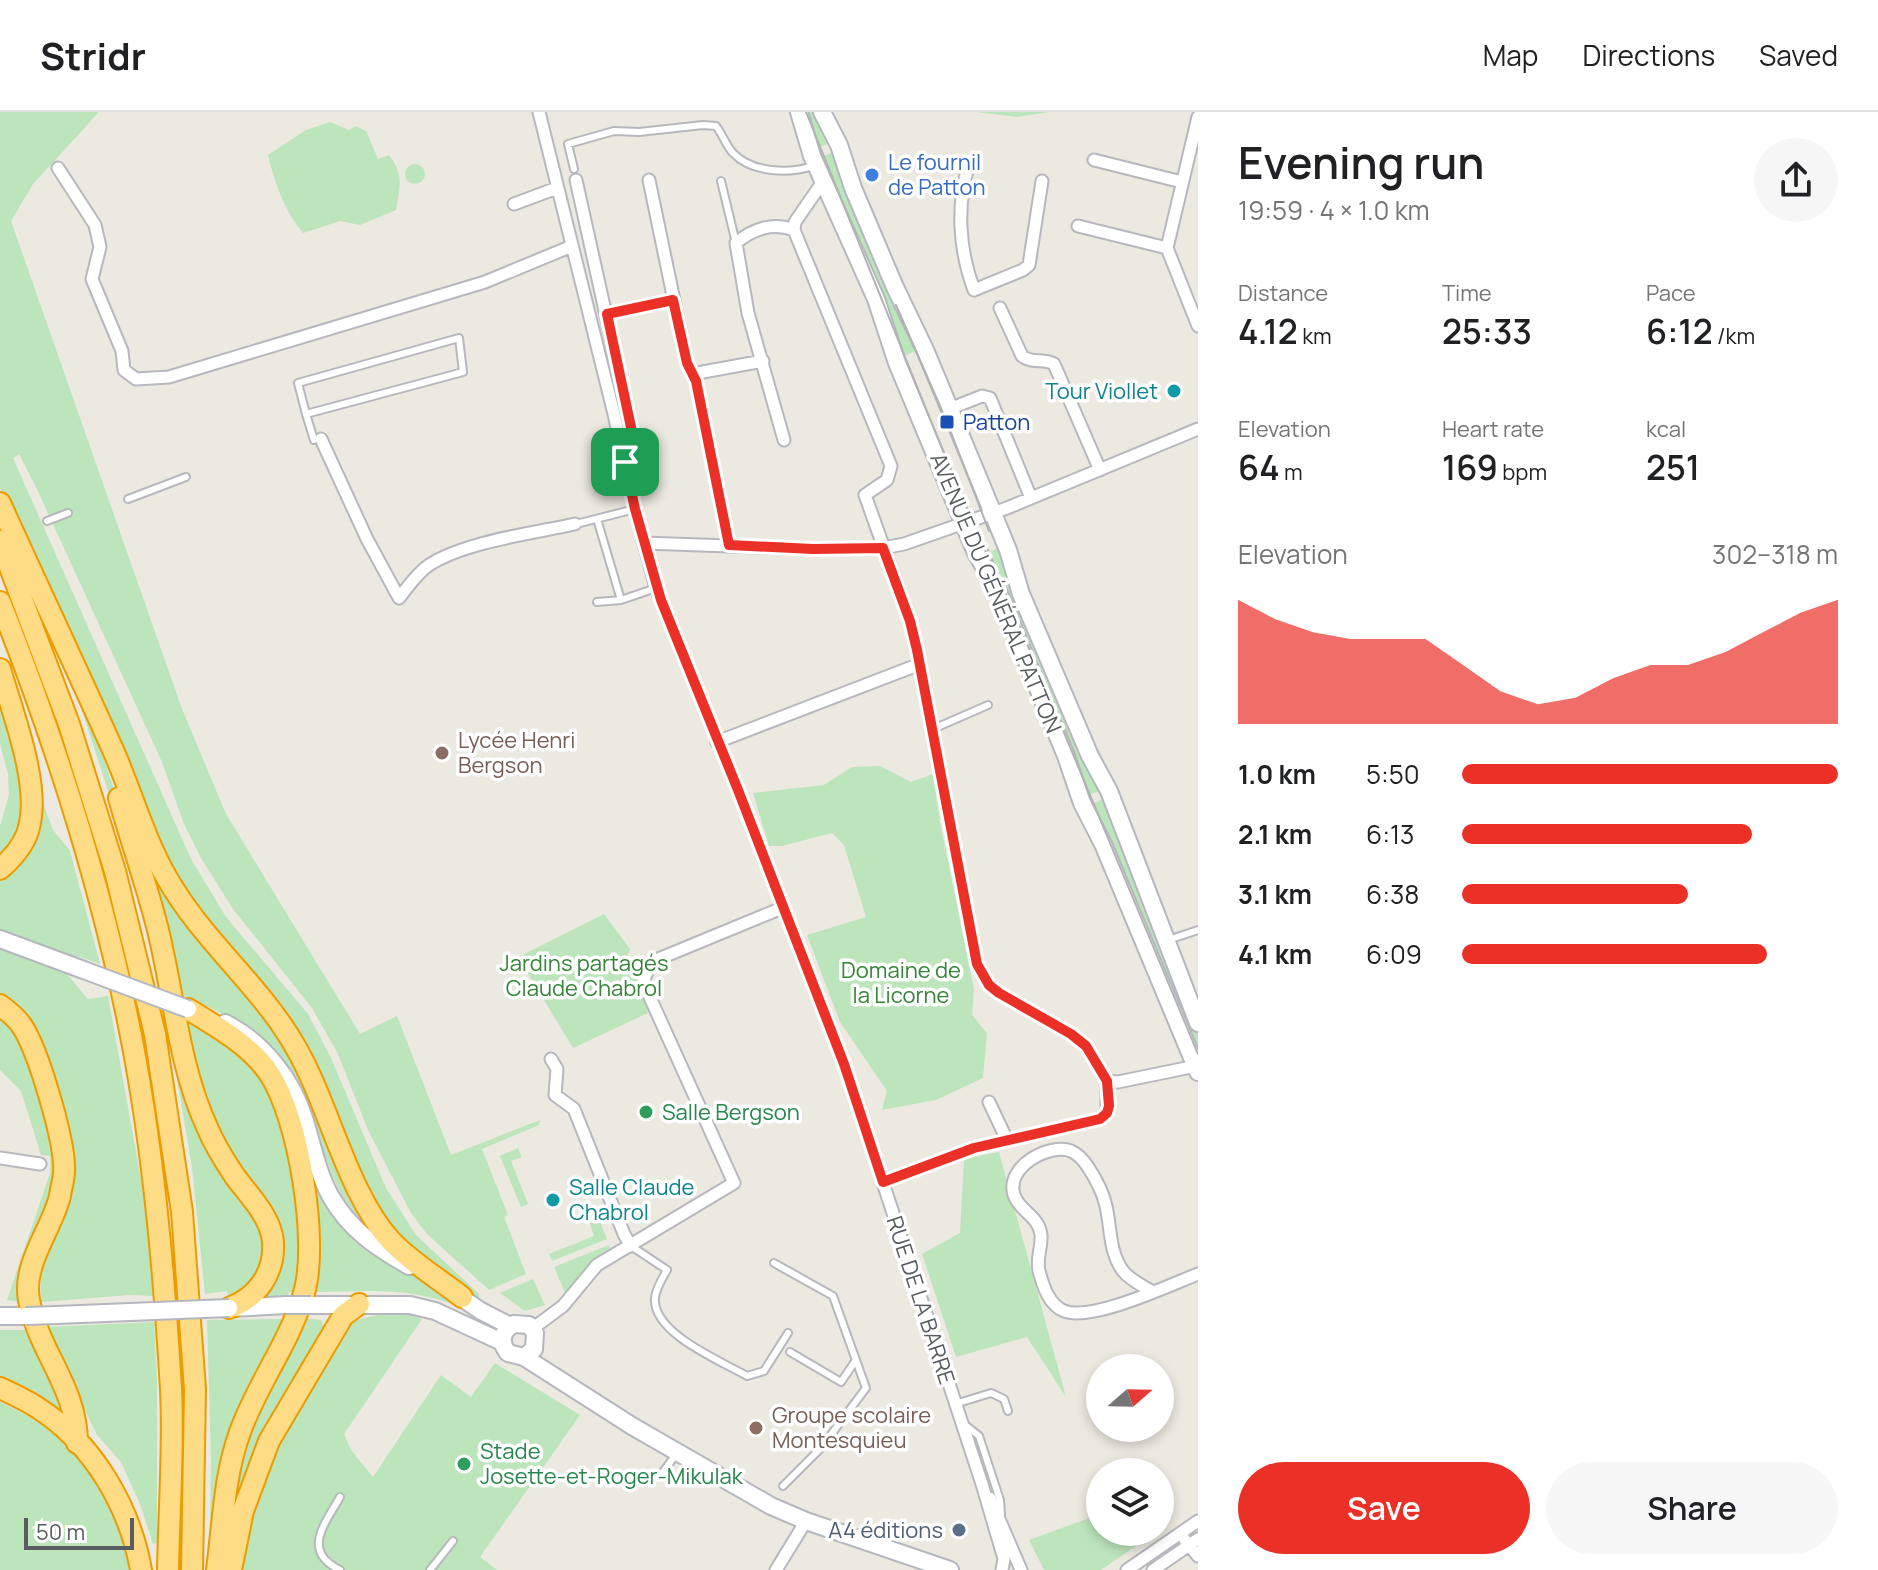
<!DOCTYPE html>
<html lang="en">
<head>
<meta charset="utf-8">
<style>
	:root { --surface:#fff; --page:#f6f6f6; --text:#202124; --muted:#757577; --line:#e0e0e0; --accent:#eb3127 }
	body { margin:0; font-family:Manrope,sans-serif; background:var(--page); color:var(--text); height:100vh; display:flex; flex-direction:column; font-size:30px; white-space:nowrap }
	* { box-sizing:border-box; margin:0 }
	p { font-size:26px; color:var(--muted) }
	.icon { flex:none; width:44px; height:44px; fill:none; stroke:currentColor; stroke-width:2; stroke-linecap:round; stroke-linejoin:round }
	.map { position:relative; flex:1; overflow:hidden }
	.side { display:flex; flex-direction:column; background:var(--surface); width:680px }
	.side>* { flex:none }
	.needle { width:52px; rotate:70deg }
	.fabs { position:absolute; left:1086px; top:1242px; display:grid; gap:16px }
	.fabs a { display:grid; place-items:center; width:88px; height:88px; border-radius:50%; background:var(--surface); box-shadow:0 4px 12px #0003; font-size:40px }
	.scale { position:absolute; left:24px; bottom:20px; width:110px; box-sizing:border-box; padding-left:8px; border:4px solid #595d61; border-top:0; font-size:22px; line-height:28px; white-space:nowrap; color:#595d61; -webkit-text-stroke:6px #fff; paint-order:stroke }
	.pin { position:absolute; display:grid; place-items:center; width:68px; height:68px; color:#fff; margin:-34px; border-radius:16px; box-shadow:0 4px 12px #0006 }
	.round { display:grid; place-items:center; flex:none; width:84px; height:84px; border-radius:42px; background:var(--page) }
	.head { display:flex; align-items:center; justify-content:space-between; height:136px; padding:0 40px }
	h1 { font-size:44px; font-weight:600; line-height:60px }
	.figures { display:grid; grid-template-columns:repeat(3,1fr); gap:12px; height:136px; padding:8px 40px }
	.figures div { display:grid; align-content:center }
	.figures b { font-size:34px; font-weight:600 }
	.figures small { font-size:22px; font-weight:400 }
	.figures p { font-size:22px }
	.chart { height:224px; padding:16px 40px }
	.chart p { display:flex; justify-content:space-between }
	.chart svg { width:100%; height:144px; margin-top:8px; fill:var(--accent); opacity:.7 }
	.cta { display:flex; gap:16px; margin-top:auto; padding:16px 40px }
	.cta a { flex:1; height:92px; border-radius:48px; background:var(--accent); color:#fff; font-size:32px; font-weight:600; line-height:92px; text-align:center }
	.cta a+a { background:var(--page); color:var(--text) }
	ul { padding:0 40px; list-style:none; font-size:26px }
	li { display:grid; grid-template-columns:128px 96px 1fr; align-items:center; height:60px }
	li i { height:20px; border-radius:10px; background:var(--accent) }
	header { display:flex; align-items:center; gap:48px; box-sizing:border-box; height:112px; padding:0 40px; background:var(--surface); border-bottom:2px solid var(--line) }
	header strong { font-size:38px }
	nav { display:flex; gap:44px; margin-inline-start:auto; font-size:28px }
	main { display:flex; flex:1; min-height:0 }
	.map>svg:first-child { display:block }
</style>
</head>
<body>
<header>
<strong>Stridr</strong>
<nav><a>Map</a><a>Directions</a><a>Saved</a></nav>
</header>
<main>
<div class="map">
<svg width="1198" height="1458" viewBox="0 0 1198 1458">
	<rect width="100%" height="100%" fill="#ece9e0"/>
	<path fill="#bce5bb" d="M0,0H99L33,72L11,109L182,597L226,702L360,922L397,904L451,1043L540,1008L539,1013L482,1037L508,1103L504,1105L526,1162L489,1178L427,1122L411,1101L368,1018L338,942L312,896L233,797L201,746L184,712L162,650L36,375L19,342L13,346L191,747L226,805L308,902L331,946L386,1076L416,1123L479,1182L478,1190C452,1169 425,1149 401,1126C374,1099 358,1059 344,1024L162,742L84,552L0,376Z
		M803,0H817L830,31L817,36Z
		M977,0H1050L1017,5Z
		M330,10L349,18L356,14L366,19L378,47L389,43C404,62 400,75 396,98L360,113L340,109L303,121C284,98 275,72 268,43L306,18Z
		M834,40L920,237L900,246L821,45Z
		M405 62a10 10 0 1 1 20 0a10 10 0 1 1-20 0Z
		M998,436L1099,679L1087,684L986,441Z
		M0,585C10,621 33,678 19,715C15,726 6,738 0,748V714L9,683L8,662L0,632Z
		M82,591L104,647L126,714L155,847L131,751L82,598Z
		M880,654L911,670L933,662L940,710L974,877L972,903L987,921L983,966L936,988L882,998L887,979L840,910L807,823L866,805L844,733L832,721L782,734H769L753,681L824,673L852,655Z
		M38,679L53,718L70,739L100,852L78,844V848L0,818V765Z
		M1103,687L1198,916V951L1090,693Z
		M144,734L283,921L378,1118L372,1123C332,1086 325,1036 305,987C283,932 231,902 178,882Z
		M604,802L630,837L627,845L648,901L573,936L518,845Z
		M0,837L66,861L88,887L108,884L144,1084L153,1184L129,1183L41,1190C37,1140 56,1133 69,1091C90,1025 38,947 10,889L0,882Z
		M0,902L11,912L30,946L59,1056L22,1190L7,1188L50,1061V1044L41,1043L21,979L0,958Z
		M166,902L192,985L267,1123L258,1167L229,1188L227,1179L205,1182L192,1055Z
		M182,907L192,910C211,922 238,934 253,951C302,1008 298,1109 296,1180H289L288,1185L265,1186L270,1177L280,1134L213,1015Z
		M518,1036L522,1045L511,1049L528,1092L521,1095L500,1044Z
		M999,1040L1066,1285L1027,1225L956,1245L922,1142L960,1121L964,1047Z
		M311,1051L342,1112L370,1140L396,1155L416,1162L469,1198C411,1174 374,1179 313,1180Z
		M598,1105L607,1127L552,1149L549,1142L594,1124L589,1109Z
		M609,1133L611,1138L585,1157L566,1183L554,1155Z
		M533,1167L545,1193L525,1199L500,1181Z
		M403,1200L422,1207L344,1322L351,1338L373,1365L441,1263L471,1285L495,1251L580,1303L480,1445L497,1458H238L254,1392L267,1352L294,1295L328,1252L353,1209L385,1201Z
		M300,1206L321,1208L324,1215L323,1223L228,1446L233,1379L247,1322Z
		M282,1207L264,1250L212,1436L210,1415L211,1348L207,1208Z
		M154,1210L157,1268V1431L153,1432L140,1392L121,1350L97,1323L55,1238L47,1215Z
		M0,1218H35L66,1300L0,1268Z
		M0,1290C69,1320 122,1382 129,1458H0Z
		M1100,1402V1420H1156L1101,1458H1044L1029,1428Z"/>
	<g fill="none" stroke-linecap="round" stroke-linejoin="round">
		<defs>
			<path id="lane" d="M574,57L568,32L614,19L639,20L703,13L716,14C723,23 726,34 733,41C752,61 789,62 813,54
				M721,69L736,131
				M459,226L463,260L306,302L298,271Z
				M306,302L314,328
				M128,387L186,365
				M597,407L621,488
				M47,409L68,401
				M576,412L635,397
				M597,490L621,488L656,476
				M933,617L988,593
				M1168,828L1198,818
				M631,1134L667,1158C662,1167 656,1176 655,1186C652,1221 721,1249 747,1264L764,1259L788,1221
				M774,1151L833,1184L866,1276L821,1336L783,1374
				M790,1240L841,1270L856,1248
				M955,1292L991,1281L1004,1287L1008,1299
				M964,1312L979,1324L1000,1388L1001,1403
				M660,1364L677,1341
				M340,1385C325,1412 301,1439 340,1458
				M430,1458L453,1429"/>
			<path id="street" d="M539,0L614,302L635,397L656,476L738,678L844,952L982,1372L1004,1447L1002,1458
				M1198,5L1167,136L1198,214
				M1094,48L1182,70
				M969,52C956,93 959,138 974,178L1023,158L1029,153L1042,69
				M58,56L95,113L100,135L92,167L122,239L124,258L136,267L169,265L485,170L572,134
				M576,68L635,334L634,344L625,350
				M649,68L687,251L696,269L729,433
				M824,68L795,110L794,118L891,354L887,368L865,383L910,509L917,538L977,852L989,873L999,881L1071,922L1086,934L1107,969L1118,970L1196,954
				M514,92L557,76
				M1078,114L1167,136
				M1000,196L1022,244C1032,252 1044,246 1054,252L1100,358
				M607,202L673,188
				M692,262L763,249
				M949,297L982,284L990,286L1031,386
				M321,327L367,427L399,486C408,475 417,461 429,453C464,430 534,421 575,412
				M784,328L748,201L736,131C752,117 773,110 794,118
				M644,431L813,437L883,436L904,432L1007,396L1198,317
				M717,630L920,552
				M551,947L557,957L555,983L574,997L624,1122L631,1134
				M989,990L1007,1028
				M0,1046L40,1052
				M883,1070L974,1036L1100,1007L1107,1001V969
				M1153,1180C1143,1174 1130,1168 1123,1159C1109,1140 1111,1116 1106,1094C1103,1081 1096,1067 1088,1055C1084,1049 1078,1042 1071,1039C1050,1031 1005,1054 1014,1083C1020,1100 1039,1104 1041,1123C1042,1136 1036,1146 1039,1159C1043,1174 1049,1193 1064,1199C1091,1210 1170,1173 1198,1162
				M532,1217L563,1194L597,1153L734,1071L643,870L651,850L782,796
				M990,1386L1021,1458
				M1185,1428L1198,1444
				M776,1458L806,1409
				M1127,1458L1198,1409
				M1153,1458L1198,1427"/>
			<path id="secondary" d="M799,0L812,44L876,187L897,251L976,441L997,477L1066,644L1082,691L1103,732L1198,960
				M822,0L839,33L853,76L894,173L926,240L983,377L1008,438L1021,482L1090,644L1109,679L1198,911
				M0,827L81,857
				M225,911C263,930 293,968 305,1009C313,1035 318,1062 331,1085C350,1118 377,1136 409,1154
				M453,1180L481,1199L510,1214
				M311,1193H410L435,1199L502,1230
				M231,1196L286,1193
				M56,1203L130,1200
				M0,1204H26
				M524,1245L534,1237L535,1221L529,1213L514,1212C502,1218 499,1230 508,1241L524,1245L632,1314L771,1394L806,1409L950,1458"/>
			<path id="highway" d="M0,391C37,473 76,555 113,638C132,681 144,726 167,766C202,828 260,873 295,934C329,992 347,1081 391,1129C411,1150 439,1167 462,1185
				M0,429L69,612L115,759L155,922L182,1100L195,1277L192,1458
				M0,490C56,631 103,779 132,929C154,1043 164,1161 171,1277C174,1337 169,1398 168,1458
				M0,557C12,599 39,668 30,711C27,730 14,745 0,757
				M119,686C131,729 146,771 157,814C174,881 178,952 207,1015C214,1032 224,1048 234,1063C248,1083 271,1104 273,1130C275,1161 257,1186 229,1196
				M0,893C8,899 17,906 22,914C38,938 66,1031 64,1060C64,1067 61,1076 60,1084C52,1117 22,1152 29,1188C39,1241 77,1275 77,1331
				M188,897C217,915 250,933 269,961C299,1005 319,1131 304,1181C290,1230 257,1272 240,1320C224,1364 223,1412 217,1458
				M0,1276C13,1282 26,1288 38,1296C93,1331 130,1395 141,1458
				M231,1458L243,1399L269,1329L343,1204L359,1192"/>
		</defs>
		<use href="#lane" stroke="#b6b8bd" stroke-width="10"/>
		<use href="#street" stroke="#b6b8bd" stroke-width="15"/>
		<use href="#secondary" stroke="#b4b7bd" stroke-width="20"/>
		<use href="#highway" stroke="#ec9c00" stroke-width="24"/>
		<use href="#lane" stroke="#fff" stroke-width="6"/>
		<use href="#street" stroke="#fff" stroke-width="11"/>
		<use href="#secondary" stroke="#fff" stroke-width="16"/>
		<use href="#highway" stroke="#fedc85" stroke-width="20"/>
		<path stroke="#b1b2b2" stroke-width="2" d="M806,0L962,386L987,436L1198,942
			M896,193L947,310L989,419"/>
		<defs>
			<path id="secondary-bridge" d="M81,857L188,897
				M286,1193H311
				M130,1200L229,1196
				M26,1204L56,1203"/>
		</defs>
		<use href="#secondary-bridge" stroke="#b4b7bd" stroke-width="20" stroke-linecap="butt"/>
		<use href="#secondary-bridge" stroke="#fff" stroke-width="16"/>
	</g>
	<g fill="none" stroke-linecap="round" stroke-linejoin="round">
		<defs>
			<path id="route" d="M673,188L687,251L696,269L729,433L813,437L883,436L910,509L917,538L977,852L989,873L999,881L1071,922L1086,934L1107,969L1109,994L1107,1001L1100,1007L974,1036L883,1070L844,952L738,678L661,488L635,397L625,350L634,344L635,334L607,202Z"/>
		</defs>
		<use href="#route" stroke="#fff" stroke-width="16"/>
		<use href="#route" stroke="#eb3127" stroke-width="10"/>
	</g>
	<circle fill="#3f7fe0" stroke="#fff" stroke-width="3" cx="872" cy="63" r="8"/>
	<g fill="#0f9aa8" stroke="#fff" stroke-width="3">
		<circle cx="1174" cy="279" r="8"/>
		<circle cx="553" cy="1088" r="8"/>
	</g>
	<rect fill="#1a4fb4" stroke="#fff" stroke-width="3" x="939" y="302" width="16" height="16" rx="4"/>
	<g fill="#8d6e63" stroke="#fff" stroke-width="3">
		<circle cx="442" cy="641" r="8"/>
		<circle cx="756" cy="1316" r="8"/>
	</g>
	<g fill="#2e9e5b" stroke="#fff" stroke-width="3">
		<circle cx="646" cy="1000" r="8"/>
		<circle cx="464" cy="1352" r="8"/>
	</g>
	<circle fill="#5c6f8a" stroke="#fff" stroke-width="3" cx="959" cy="1418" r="8"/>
	<g text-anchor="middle" stroke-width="7" stroke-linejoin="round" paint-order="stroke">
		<g font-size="22" fill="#366cbe" stroke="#fff" text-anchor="start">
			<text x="888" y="58">Le fournil<tspan x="888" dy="25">de Patton</tspan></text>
		</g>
		<g font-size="22" fill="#0d838f" stroke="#fff" text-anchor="end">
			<text x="1158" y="287">Tour Viollet</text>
			<text x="569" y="1083" text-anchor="start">Salle Claude<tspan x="569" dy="25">Chabrol</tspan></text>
		</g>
		<g font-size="22" fill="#164399" stroke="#fff" text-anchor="start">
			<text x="963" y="318">Patton</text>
		</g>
		<g font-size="22" fill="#595d61" stroke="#fff">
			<text transform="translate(996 481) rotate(67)" y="8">AVENUE DU GÉNÉRAL PATTON</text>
			<text transform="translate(921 1188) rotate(72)" y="8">RUE DE LA BARRE</text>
		</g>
		<g font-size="22" fill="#785e54" stroke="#fff" text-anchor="start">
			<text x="458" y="636">Lycée Henri<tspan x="458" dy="25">Bergson</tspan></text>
			<text x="772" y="1311">Groupe scolaire<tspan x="772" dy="25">Montesquieu</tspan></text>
		</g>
		<g font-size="22" fill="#338535" stroke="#fff">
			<text x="584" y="859">Jardins partagés<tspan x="584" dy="25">Claude Chabrol</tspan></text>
			<text x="901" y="866">Domaine de<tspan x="901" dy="25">la Licorne</tspan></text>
		</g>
		<g font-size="22" fill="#27864d" stroke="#fff" text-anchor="start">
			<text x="662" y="1008">Salle Bergson</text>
			<text x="480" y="1347">Stade<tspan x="480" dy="25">Josette-et-Roger-Mikulak</tspan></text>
		</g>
		<g font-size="22" fill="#4e5e75" stroke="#fff" text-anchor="end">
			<text x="943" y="1426">A4 éditions</text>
		</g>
	</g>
</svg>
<div class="fabs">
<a><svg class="needle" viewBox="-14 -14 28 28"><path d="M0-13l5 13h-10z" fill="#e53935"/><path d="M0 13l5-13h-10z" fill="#757577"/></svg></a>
<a><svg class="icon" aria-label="layers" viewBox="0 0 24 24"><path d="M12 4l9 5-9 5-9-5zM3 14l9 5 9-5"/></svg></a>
</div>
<div class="scale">50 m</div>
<div class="pin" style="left:625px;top:350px;background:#1e9e55"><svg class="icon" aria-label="arrive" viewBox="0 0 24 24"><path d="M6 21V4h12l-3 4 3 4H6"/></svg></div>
</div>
<section class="side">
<div class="head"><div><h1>Evening run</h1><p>19:59 · 4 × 1.0 km</p></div><a class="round"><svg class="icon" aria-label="share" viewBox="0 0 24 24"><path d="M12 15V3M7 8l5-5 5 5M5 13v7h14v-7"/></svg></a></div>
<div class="figures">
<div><p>Distance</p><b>4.12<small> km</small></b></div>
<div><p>Time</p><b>25:33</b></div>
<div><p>Pace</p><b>6:12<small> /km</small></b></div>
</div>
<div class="figures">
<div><p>Elevation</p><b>64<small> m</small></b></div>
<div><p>Heart rate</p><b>169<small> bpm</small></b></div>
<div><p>kcal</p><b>251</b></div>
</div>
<div class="chart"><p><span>Elevation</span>302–318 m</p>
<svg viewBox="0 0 160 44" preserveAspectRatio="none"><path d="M0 44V6L10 12L20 16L30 18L40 18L50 18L60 26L70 34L80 38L90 36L100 30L110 26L120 26L130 22L140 16L150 10L160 6V44z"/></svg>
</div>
<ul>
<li><b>1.0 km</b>5:50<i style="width:100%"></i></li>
<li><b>2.1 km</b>6:13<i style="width:77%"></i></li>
<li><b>3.1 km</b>6:38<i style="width:60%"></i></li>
<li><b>4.1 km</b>6:09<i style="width:81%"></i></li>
</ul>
<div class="cta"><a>Save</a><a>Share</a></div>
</section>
</main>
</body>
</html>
